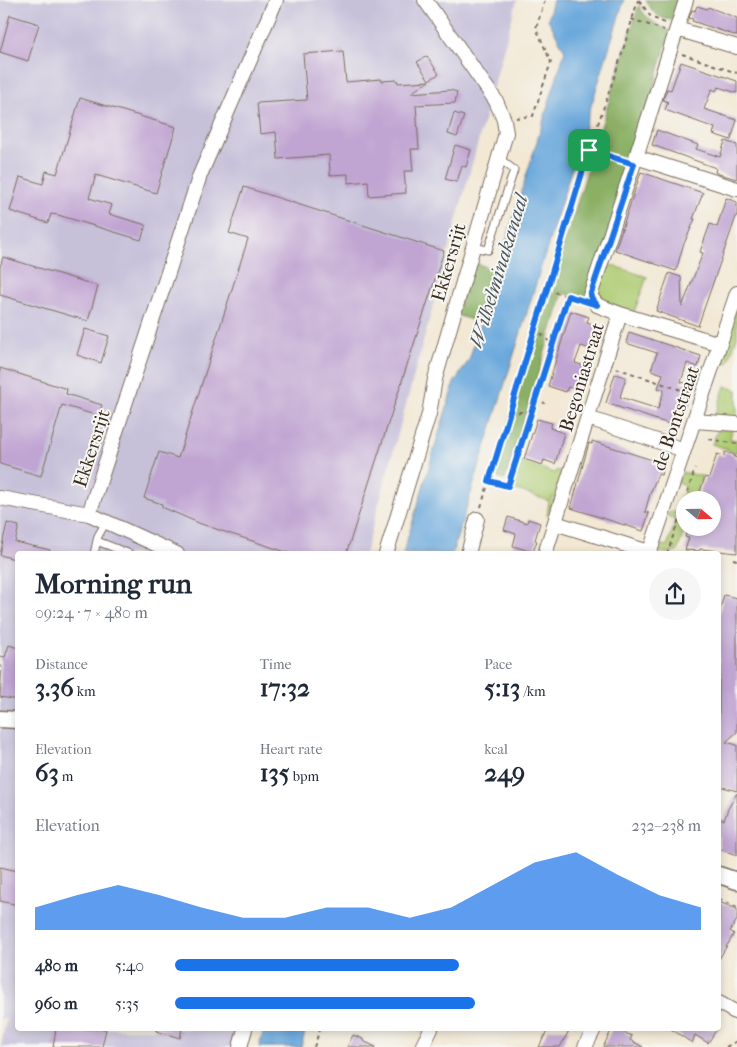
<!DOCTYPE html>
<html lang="en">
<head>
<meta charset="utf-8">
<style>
	:root { --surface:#fff; --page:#f6f6f7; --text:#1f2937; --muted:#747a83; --accent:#1a73e8 }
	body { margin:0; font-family:"IM FELL French Canon",serif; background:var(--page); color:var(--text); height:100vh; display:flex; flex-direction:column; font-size:19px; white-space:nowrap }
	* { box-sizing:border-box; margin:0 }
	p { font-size:16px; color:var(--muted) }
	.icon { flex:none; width:28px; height:28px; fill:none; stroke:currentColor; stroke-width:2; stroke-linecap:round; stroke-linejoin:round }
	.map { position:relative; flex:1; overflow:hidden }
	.drawer { position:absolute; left:15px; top:551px; width:706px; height:480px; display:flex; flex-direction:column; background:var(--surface); border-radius:5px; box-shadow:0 2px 8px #0003 }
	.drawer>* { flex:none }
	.needle { width:32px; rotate:110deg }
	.controls { position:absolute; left:676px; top:491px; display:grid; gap:10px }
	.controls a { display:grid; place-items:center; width:45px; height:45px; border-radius:50%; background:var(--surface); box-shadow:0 2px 8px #0003; font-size:25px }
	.pin { position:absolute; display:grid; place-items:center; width:42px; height:42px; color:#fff; margin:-21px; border-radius:10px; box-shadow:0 2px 8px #0006 }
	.round { display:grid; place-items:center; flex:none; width:52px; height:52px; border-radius:26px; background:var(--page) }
	.headline { display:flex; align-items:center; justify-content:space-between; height:85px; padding:0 20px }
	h1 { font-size:28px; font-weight:800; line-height:38px }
	.metrics { display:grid; grid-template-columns:repeat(3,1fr); gap:8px; height:85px; padding:5px 20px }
	.metrics div { display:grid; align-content:center }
	.metrics b { font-size:25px; font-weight:800 }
	.metrics small { font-size:14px; font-weight:400 }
	.metrics p { font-size:14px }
	.chart { height:140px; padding:10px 20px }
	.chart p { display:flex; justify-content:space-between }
	.chart svg { width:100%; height:90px; margin-top:5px; fill:var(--accent); opacity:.7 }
	ul { padding:0 20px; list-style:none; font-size:16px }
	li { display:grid; grid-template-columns:80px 60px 1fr; align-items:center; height:38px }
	li i { height:12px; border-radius:6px; background:var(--accent) }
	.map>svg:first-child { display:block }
</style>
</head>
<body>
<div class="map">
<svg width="737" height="1047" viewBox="0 0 737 1047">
	<rect width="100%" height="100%" fill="#f6f6f2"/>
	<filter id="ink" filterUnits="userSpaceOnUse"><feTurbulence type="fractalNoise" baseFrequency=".02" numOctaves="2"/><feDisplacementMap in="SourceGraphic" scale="10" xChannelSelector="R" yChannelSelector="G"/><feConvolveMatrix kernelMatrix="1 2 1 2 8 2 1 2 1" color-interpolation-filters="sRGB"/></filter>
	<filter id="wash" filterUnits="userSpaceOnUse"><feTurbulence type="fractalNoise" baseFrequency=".0096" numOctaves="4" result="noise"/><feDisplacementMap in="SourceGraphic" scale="20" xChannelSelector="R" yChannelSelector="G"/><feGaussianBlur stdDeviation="1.12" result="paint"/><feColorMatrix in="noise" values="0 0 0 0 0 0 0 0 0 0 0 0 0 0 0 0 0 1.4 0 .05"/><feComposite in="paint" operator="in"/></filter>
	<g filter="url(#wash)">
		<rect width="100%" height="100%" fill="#f2e8d4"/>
		<path fill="#c6c0d9" d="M0,0H517L365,554H18V1029H240L235,1047H1L6,1019H0Z"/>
		<path fill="#afcc73" stroke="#757b48" d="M605,263L647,277L634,312L602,301L596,293Z
			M737,307V337L728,363L719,360Z
			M725,386L737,390V420L714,418Z
			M732,429L730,439L737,440V453L712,444L718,430Z
			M519,461L555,473L556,470L566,473L558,499L552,497L551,499L557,502L552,517L547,515L549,501L511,488Z
			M682,472L702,476L694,500H685V528L677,552L665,553L658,551L656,549L658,544L667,546L676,520L667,516L669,511L677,513L686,486L678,483Z"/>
		<path fill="#8bb065" stroke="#636d42" d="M646,0H680L674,20C661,20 651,13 646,0Z
			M639,5C645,19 657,25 670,31L592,301L563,293L505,480L492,476Z
			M472,262L496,270L481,323L456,315Z"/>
		<path fill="#6ba8dc" stroke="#53697d" d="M553,0H624L452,554H403L454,383L469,360L565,51L548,19Z
			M264,1029H306L301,1047H259Z"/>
		<g id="blocks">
			<path fill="#c0a4d2" d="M697,6L707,9L708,7L737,18V36L692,21L693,19L689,18L692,10L695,11Z
				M10,15L39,24L28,61L0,52Z
				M343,51L346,82L381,79L382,81L397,80L398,83L429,81L411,93L450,90L457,92L455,103L416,105L419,149H411L413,171H404L406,193L369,196L368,181L348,183V174L330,175L329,155L278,159L276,132L260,134L257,103L307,100L303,54Z
				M427,56L439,74L429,80L417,62Z
				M681,62L737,81V93L718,87L716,91L712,89L704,109L737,120L731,140L713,134L715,128L665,110L668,102L663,100L667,89L671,90Z
				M80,98L176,127L156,193L96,175L89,198L112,205L109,214L146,225L141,240L58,215L51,214L48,223L10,211L20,177L43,184L46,171L57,174Z
				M454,113L464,116L457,137L448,134Z
				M657,130L698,145L696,149L720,157L725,141L737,145V179L719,174L715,172L716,168L652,145Z
				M455,145L471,150L466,167L462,166L457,182L445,179Z
				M641,172L703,193L693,219H695L683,246L676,271L615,250Z
				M244,187L444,251L346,554H292L201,524L162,507V504L144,498L159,452L178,458L248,239L229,233Z
				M726,198L737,202V214L698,326L656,311L669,273L681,277L682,307L699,263L703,253L700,252L710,224L717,227Z
				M3,257L98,286L88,321L0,295V267Z
				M571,311L589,317L587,322L597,326L590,349L581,346L575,363L585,366L578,390L568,387L566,392L548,386Z
				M85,329L109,336L101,363L77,355Z
				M629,332L701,356L698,367L687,363L681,382L689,384L687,393H689L678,427L606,403L615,374L626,377L620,397L658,409L664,390L658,388L663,374L651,370L657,353L626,343Z
				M0,368L67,389L66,394L102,405L98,416L62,405L41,476L0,464Z
				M537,419L552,423L550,428L564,433L555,464L544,460L542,465L524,459Z
				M592,441L665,464L661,475L658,474L650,494L645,512L649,513L643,531L571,508L589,443L592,444Z
				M725,452L735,455L734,457L737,458V553L700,549L699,551L685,550L689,538L685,537L688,528H712V500H697L705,477L709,478L717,454L724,456Z
				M508,517L527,523L528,519L540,523L535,540L537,541L533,552L513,546L516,534L504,530Z
				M7,523L19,526L15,542L50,550V554H18V560L0,555Z
				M724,595L737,598V732L726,742L737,745V791L719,786V613Z
				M9,645L18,648V700L0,697L2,666L0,665V656L5,657Z
				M737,793V855L719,849V818L724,820L728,809Z
				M0,867L18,871V905L0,901Z
				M719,902L737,909V920L730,931L734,934L719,959Z
				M56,1029H106L102,1047H53Z
				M156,1029H182L180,1038L156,1031Z
				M548,1029H570L560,1047H539Z
				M612,1029H627L625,1033L632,1036L630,1040L643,1047H603Z
				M671,1029H717L708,1043L695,1035L692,1043Z
				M353,1035L363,1039V1041L376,1047H347Z"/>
		</g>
	</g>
	<g filter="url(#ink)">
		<use href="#blocks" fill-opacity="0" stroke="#7b6c5e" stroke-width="1"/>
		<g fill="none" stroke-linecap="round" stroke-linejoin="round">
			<defs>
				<path id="service" d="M472,247L488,250L514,170L499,158
					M97,541L130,554
					M94,554L98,536L106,522"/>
				<path id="minor" d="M686,0L636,157L590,296L597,305L620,314L720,344
					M677,29L737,47
					M636,157L737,189
					M588,418L684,450
					M694,421L737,424
					M0,498L89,514L177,554
					M89,514L200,175L276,0
					M555,523L649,552
					M386,554L429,414L435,379L506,133L504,120L496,101L425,0
					M468,554L477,519
					M545,554L620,314
					M649,554L737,293
					M719,1003L737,1013
					M240,1047L245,1029
					M422,1047L431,1029
					M585,1047L594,1029"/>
				<path id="tertiary" d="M0,719L18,720
					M719,875L737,881"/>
			</defs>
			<use href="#service" stroke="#7b6c5e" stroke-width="9"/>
			<use href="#minor" stroke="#7b6c5e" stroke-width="16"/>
			<use href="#tertiary" stroke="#7b6c5e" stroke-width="19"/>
			<path stroke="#7b6c5e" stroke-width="2" stroke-dasharray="4 4" stroke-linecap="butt" d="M639,0L651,17L667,24
				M631,19L664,30
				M682,54L737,73
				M516,118L533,116L551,62L536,28L545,0
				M589,150L622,160
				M547,290L578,299
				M535,328L553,345
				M616,368L690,393
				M535,401L545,403
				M510,414L532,410
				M709,439L737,444
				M489,481L508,486L568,296
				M685,500L695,469
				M481,507L589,150L620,60L638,0
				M667,554L685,501
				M733,559L737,560
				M719,899L737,907
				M314,1047L320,1029
				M726,1047L737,1041"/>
			<use href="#service" stroke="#fff" stroke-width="7"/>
			<use href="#minor" stroke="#fff" stroke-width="14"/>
			<use href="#tertiary" stroke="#fff" stroke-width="16"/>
		</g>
	</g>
	<g fill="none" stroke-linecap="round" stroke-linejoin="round" filter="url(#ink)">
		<defs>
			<path id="route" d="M589,150L634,164L590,296L597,305L568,296L508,486L489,481Z"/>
		</defs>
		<use href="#route" stroke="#fff" stroke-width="10"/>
		<use href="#route" stroke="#1a73e8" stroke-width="6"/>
	</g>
	<g text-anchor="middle" stroke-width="4" stroke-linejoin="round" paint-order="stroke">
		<g font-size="19" fill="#3b2a1e" stroke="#f6f6f2">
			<text transform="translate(448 262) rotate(-74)" y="7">Ekkersrijt</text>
			<text transform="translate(581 377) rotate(-73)" y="7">Begoniastraat</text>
			<text transform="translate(675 418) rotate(-71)" y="7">de Bontstraat</text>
			<text transform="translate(91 448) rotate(-72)" y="7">Ekkersrijt</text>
		</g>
		<g font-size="20" font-style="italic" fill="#4c5660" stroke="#f6f6f2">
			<text transform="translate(498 271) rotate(-73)" y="7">Wilhelminakanaal</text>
		</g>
	</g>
</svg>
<div class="controls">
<a><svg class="needle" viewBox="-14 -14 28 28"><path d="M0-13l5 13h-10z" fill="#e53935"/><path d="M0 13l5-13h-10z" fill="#747a83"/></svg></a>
</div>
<div class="pin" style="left:589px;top:150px;background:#1e9e55"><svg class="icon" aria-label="arrive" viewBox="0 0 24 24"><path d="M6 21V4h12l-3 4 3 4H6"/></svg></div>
<section class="drawer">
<div class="headline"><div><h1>Morning run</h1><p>09:24 · 7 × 480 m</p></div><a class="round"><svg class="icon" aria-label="share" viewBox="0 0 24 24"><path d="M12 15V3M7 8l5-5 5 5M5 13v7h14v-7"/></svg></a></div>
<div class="metrics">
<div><p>Distance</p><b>3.36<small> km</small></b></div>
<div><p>Time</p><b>17:32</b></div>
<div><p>Pace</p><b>5:13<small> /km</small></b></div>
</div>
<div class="metrics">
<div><p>Elevation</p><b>63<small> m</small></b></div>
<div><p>Heart rate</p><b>135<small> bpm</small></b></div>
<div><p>kcal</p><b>249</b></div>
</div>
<div class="chart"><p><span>Elevation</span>232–238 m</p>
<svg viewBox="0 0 160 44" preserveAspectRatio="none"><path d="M0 44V33L10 27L20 22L30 27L40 33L50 38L60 38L70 33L80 33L90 38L100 33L110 22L120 11L130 6L140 17L150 27L160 33V44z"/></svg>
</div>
<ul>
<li><b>480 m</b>5:40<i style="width:54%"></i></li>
<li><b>960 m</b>5:35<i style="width:57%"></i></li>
</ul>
</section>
</div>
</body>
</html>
